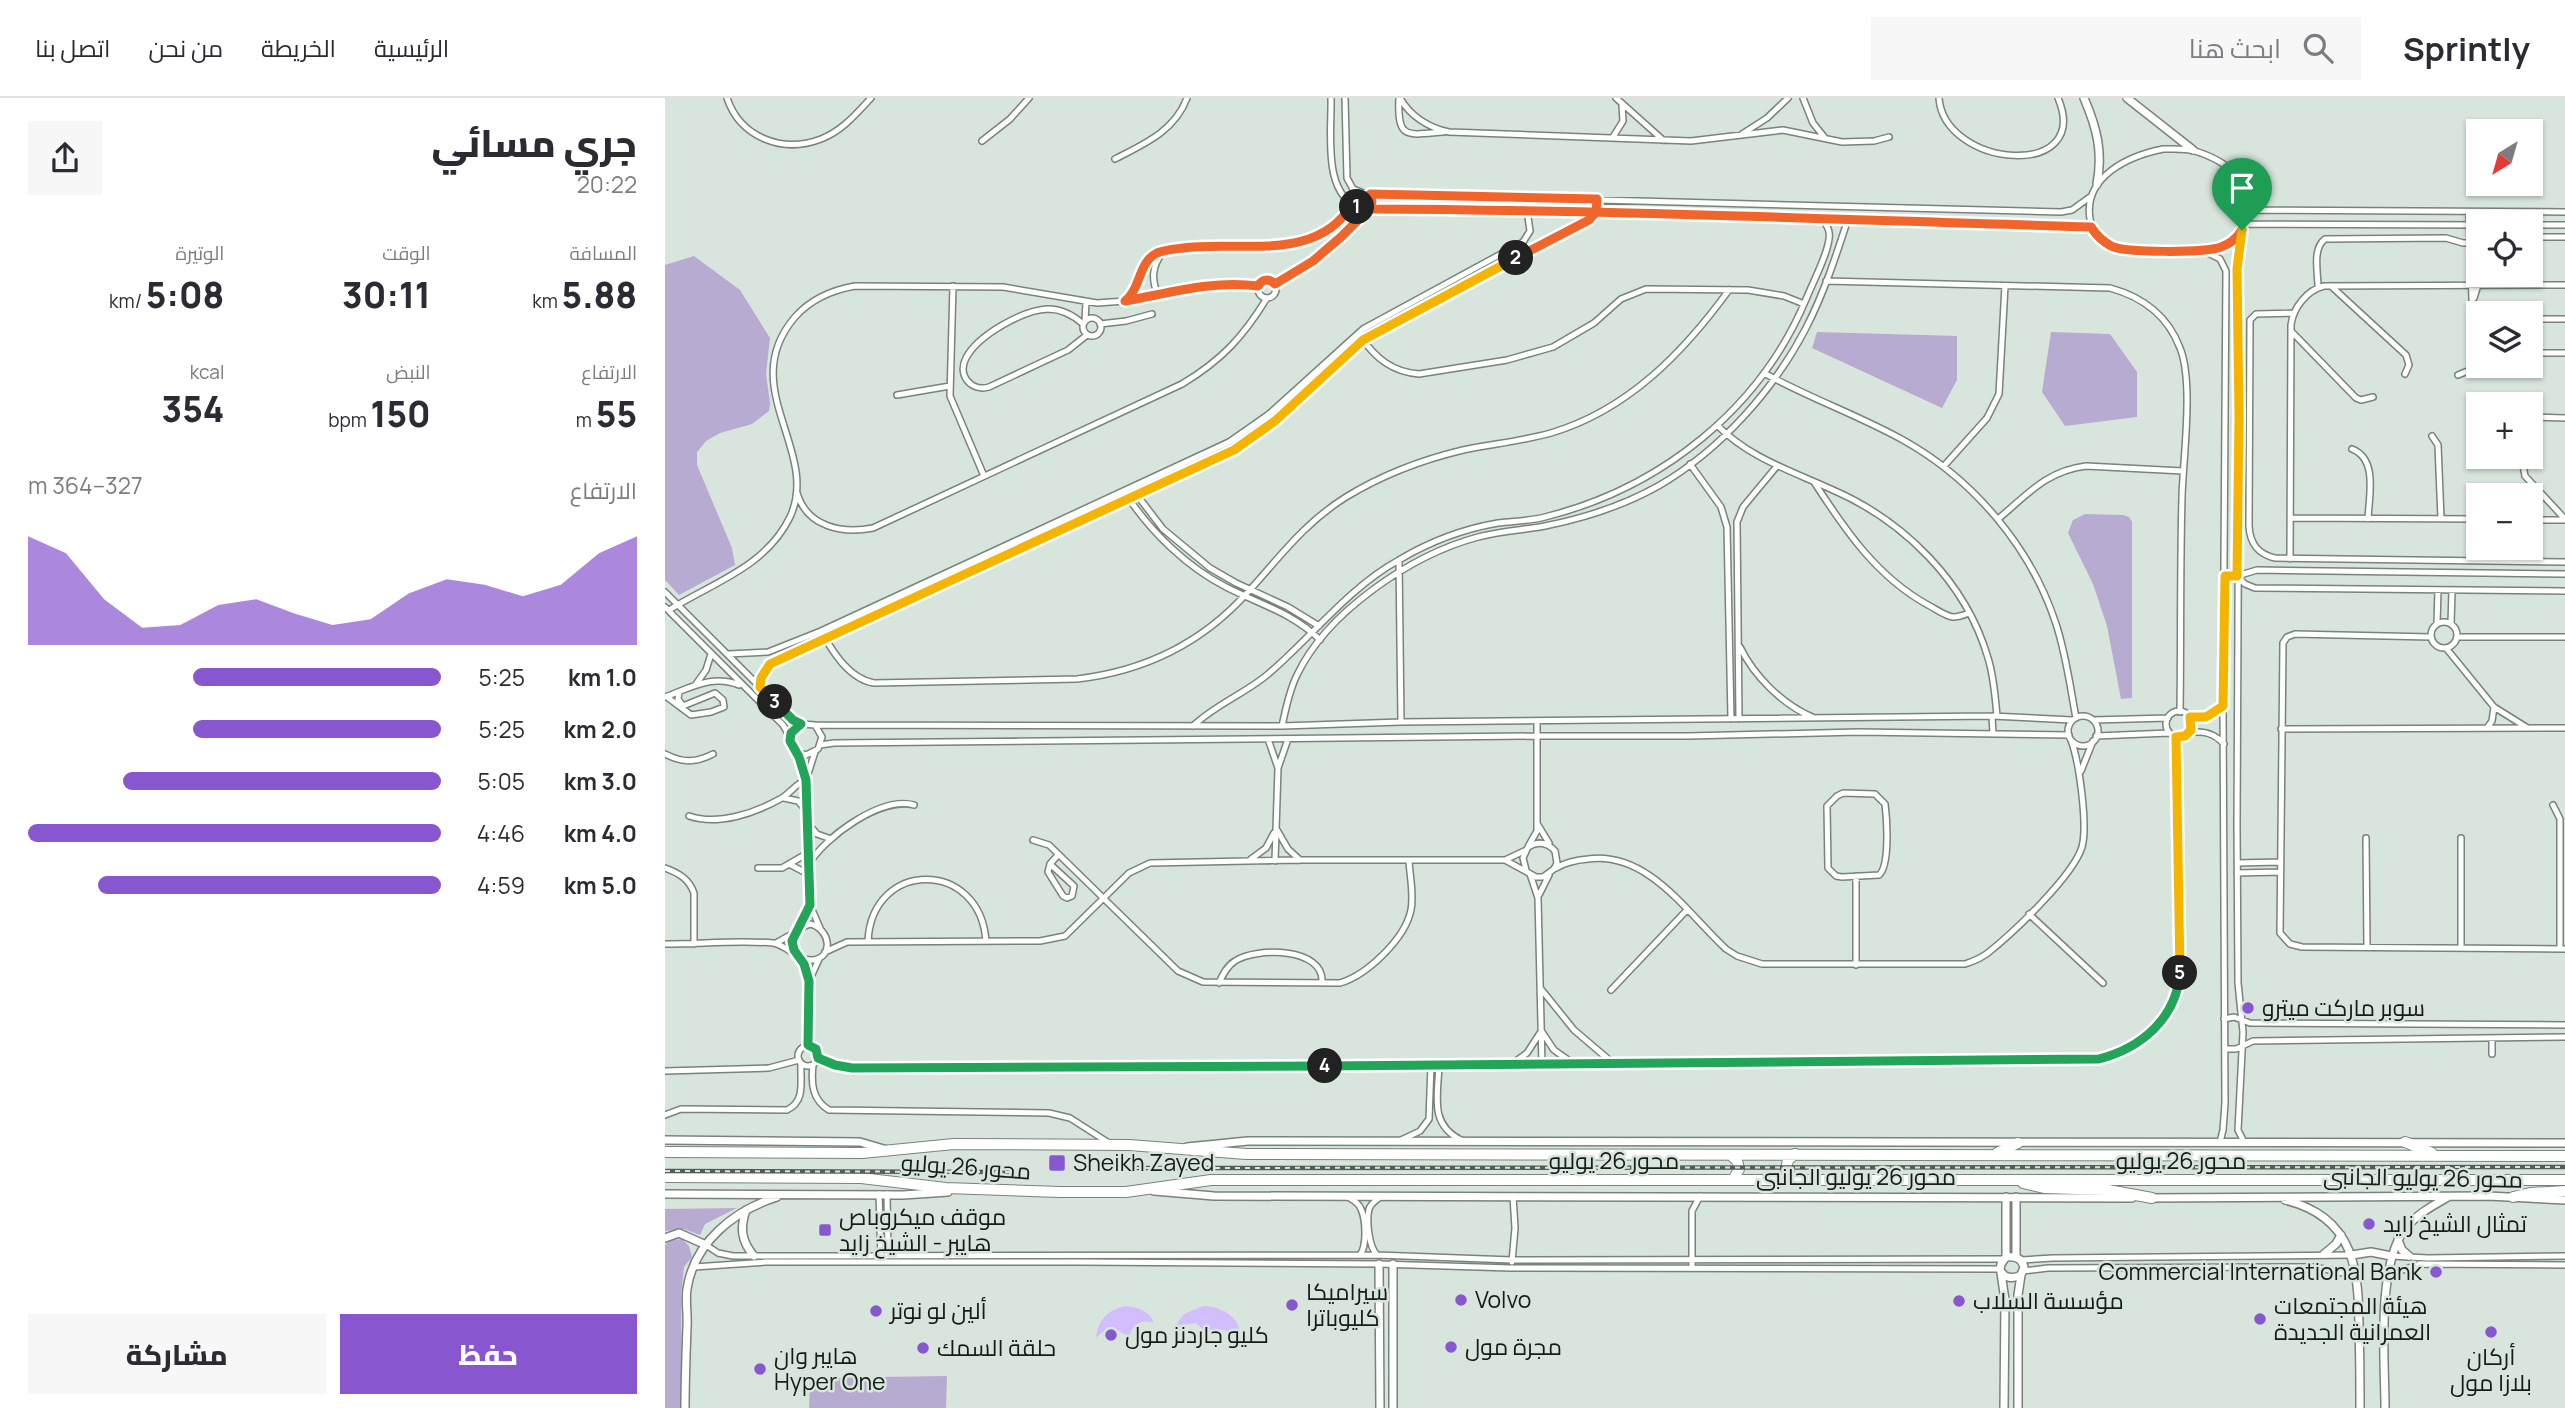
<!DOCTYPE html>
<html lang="ar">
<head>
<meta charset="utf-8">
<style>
	:root { --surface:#fff; --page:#f7f7f7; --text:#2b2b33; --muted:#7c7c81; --line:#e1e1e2; --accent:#8856cf }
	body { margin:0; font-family:Manrope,Cairo,sans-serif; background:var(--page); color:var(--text); direction:rtl; height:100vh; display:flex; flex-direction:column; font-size:26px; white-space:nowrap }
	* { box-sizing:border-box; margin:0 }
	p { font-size:23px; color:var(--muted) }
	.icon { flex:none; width:38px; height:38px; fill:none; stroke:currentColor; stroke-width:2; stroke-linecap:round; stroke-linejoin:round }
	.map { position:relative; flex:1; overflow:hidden; direction:ltr }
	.drawer { display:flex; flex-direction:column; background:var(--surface); width:665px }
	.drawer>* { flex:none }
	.needle { width:46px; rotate:217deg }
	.controls { position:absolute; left:1801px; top:21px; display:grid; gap:14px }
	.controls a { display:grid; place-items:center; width:77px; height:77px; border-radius:0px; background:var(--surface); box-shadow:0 2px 5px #0004; font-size:35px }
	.pin { position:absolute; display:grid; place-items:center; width:60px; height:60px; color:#fff; margin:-72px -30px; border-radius:50% 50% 50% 0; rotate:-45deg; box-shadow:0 0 7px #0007 }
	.pin .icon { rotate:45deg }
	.km { position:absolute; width:35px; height:35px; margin:-18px; border-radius:50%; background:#222; color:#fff; font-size:19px; line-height:35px; text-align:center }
	.round { display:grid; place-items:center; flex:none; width:74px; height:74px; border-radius:0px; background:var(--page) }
	.head { display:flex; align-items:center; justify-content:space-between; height:119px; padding:0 28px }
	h1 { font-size:38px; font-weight:800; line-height:52px }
	.metrics { display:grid; grid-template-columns:repeat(3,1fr); gap:10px; height:119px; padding:7px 28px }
	.metrics div { display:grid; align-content:center }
	.metrics b { font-size:35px; font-weight:800 }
	.metrics small { font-size:19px; font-weight:400 }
	.metrics p { font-size:19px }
	.chart { height:196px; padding:14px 28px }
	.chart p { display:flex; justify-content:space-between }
	.chart svg { width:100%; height:126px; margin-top:7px; fill:var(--accent); opacity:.7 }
	.action { display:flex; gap:14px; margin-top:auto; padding:14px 28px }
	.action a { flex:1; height:80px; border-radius:0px; background:var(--accent); color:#fff; font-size:28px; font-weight:800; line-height:80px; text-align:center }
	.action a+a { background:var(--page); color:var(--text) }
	ul { padding:0 28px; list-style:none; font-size:23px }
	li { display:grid; grid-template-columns:112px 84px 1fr; align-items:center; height:52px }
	li i { height:18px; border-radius:9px; background:var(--accent) }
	header { display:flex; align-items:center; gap:42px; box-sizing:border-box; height:98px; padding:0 35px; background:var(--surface); border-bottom:2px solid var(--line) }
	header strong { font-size:33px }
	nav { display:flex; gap:38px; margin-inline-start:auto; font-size:24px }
	.search { width:490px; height:63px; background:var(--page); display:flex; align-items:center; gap:18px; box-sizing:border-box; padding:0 24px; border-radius:0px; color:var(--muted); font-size:26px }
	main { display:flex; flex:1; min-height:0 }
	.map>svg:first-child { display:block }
</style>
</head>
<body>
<header>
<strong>Sprintly</strong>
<div class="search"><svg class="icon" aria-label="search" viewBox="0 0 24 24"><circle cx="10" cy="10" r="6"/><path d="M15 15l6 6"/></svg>ابحث هنا</div>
<nav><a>الرئيسية</a><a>الخريطة</a><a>من نحن</a><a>اتصل بنا</a></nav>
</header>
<main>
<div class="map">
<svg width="1900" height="1310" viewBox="0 0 1900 1310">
	<rect width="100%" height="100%" fill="#d8e5dc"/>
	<path fill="#b7abd1" d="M29,158L75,192L105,240L101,276L105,305L104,313L87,326L55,335L41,343L32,354V367L67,450L70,467L14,497L0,482V167Z
		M1152,234L1292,238V282L1277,310L1147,250Z
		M1386,234L1445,236L1472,274V319L1400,328L1377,294Z
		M1420,416L1458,417L1464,419L1467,424V600L1456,601L1442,528L1428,486L1403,435L1408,422Z
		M72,1110L40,1126L35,1137L19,1131L0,1133V1111Z
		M17,1141L24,1148L27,1159L19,1169L16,1197L17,1310H0V1147L6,1142Z
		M282,1278L281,1310H144L145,1280Z"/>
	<path fill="#d3befd" d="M461,1208C474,1210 484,1212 489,1225C475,1220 466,1227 464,1241C455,1230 441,1228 431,1240C433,1221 443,1212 461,1208Z
		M538,1208C558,1208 579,1221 575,1244C566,1232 555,1228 543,1236L531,1225L510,1228L519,1216Z"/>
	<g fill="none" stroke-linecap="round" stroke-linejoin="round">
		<defs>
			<path id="street" d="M62,0C75,39 117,56 156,41C177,33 191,16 206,0
				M666,0C667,35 656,99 698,111L862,112L1426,129
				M680,0L682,80L688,91L701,96L1396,114L1407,112L1425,99
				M734,0C732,42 742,37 778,34
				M735,0C745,18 764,30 784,34L1026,43L1118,32L1177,44L1209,43L1224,39
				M951,0L998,42
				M1138,0L1148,25L1160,40
				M1274,0C1279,70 1428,83 1393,0
				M1077,36L1102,20L1123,0
				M948,39L958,23L957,7
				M317,43L345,21L364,0
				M1498,51C1508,51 1520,50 1530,53C1562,63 1597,88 1581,125C1576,137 1567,146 1554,150C1541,154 1526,152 1512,152C1492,153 1466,157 1447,149C1436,144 1427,133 1425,121C1418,79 1463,58 1498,51Z
				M450,61C479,46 510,33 522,0
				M1586,112L1900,114
				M1581,126L1813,127
				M1866,127H1900
				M1577,133L1572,171L1574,319L1572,727L1573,885L1578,934L1573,1032L1579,1044
				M1866,139H1900
				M1537,152L1555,161L1561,173L1558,608L1560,1005L1558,1032L1555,1044
				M593 191a9 9 0 1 1 18 0a9 9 0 1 1-18 0Z
				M1161,183L1445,190C1478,199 1503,218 1515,250C1529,284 1518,361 1517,399C1515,471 1516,542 1515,614
				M610,186L648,163L676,139L704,111L707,104L705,96
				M288,188L285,298L319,378
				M1666,188L1741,257L1744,267L1740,276
				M1653,189C1653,174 1647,151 1660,141L1781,140L1798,145H1813
				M493,197C486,181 487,168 498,154
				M1809,200L1813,187L1812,115
				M463,201C476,189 473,166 490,156C497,152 508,152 516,150C567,143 629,162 672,124C683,115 684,103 693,94
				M1629,215L1591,216L1585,222L1584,428C1585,446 1593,456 1610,460L1900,464
				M418 229a9 9 0 1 1 18 0a9 9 0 1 1-18 0Z
				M1866,221H1899
				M420,223L421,204
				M418,226C408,217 397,211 383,211C358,212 313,237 301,260C292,277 306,294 324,289L403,252L422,237
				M435,226L461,223L487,216
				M1626,233L1691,300L1696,302L1708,299
				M696,239C711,261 728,274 754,276L842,262L888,249L929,225L956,201L981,191L1083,192L1119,198L1139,206
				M1866,255H1900
				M1855,268L1861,271L1865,268
				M1099,275C1144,300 1193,317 1238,342C1308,381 1366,449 1391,526C1401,556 1405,588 1411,620
				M1793,277L1805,272L1809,259L1804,114
				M232,297L285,288
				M1866,319L1900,320
				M1052,327C1084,360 1127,373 1168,392C1239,423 1301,484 1323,560C1329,579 1330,598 1332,618
				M1767,338L1773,347L1776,421
				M1687,351C1713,361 1704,398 1703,421
				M1025,366L1056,409L1062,429L1066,621
				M1858,367L1860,378L1900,421
				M1279,368L1322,320L1334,296L1340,188
				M1149,384C1180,432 1212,479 1263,507C1271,511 1280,518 1288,519C1293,519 1299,517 1304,515
				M132,395C142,429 177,436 208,430L517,286C557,262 578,239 602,200
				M472,397L498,431L545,470L571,485L623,509L654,528
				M462,398C487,435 522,469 561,489C594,506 628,515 655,542
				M1626,420L1813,421
				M1333,421C1362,397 1381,373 1421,368L1518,373
				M1866,422H1900
				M1625,461L1626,227C1628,210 1642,192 1659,188L1900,187
				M734,462L736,624
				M1560,478H1572L1592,472L1900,476
				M1572,478L1580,486L1590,490L1900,493
				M0,494L128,622L136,626
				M0,509L118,627L125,639
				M4,512C47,485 101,469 125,419C156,353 70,289 130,219C146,201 167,192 190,188L338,189L432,205L460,203L519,190L560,186L593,188
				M1766 537a13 13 0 1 1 26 0a13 13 0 1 1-26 0Z
				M1772,526L1773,492
				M1786,526L1787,493
				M156,533C167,553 184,581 209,585L412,581C480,573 537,545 582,495C615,459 638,426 681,399C717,377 756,362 798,352C827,346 857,343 886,335C963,312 1018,255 1064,192
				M1766,539L1630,536L1622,539L1618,545L1615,835L1625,846L1637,849L1900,851
				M1792,539H1900
				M1075,549C1089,578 1117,606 1147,619
				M1781,550L1829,609L1861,629
				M63,556L103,554L156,533L564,344L604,316L698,231L858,144L865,133L862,112
				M31,586L41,572L46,556
				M95,589L99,572L113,562L569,352L610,323L698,242L920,125L931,114L932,101
				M0,599C25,590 47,576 74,587
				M2,599L26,617L46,614L59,609L58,602L50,595L18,608L13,601L14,594
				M1501 626a13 13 0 1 1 26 0a13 13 0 1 1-26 0Z
				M1327,618L1328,636
				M1403 633a15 15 0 1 1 30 0a15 15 0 1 1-30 0Z
				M1525,619H1541L1558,608
				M1074,621L1072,424L1078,409L1112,368
				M1428,622L1503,620
				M150,627L617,628L736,624L1327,618L1407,622
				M528,628C550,607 579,596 602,577C646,540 683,490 734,462C764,444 798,431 833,425C849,423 865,423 880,419C996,390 1096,311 1142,199C1148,184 1167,148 1164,134C1163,128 1159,124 1156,119
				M617,628C621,610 624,593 632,577C662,514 746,457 813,439C835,433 858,432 880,428C920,420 960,407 995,387C1055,352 1109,292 1141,230C1159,195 1171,158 1183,121
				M1822,630L1827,623L1829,609
				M1616,631L1900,630
				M1523,635C1538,632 1549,635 1559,646
				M1431,638L1504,635
				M603,641L613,670
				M155,647L169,645L872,638H1023L1193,634L1404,637
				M132,654L141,657L153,651L157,639L150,627L136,626C116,638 129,645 135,659C138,666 140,674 141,682L145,807L155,830
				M0,656C18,665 30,665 48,656
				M1416,673L1428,643
				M1178,695L1210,696L1220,706C1222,721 1225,768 1214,777L1177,779L1171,778L1163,770L1162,708L1172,698Z
				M119,700L133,703L142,713
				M1888,707L1895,721V851
				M24,718C53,728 90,715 115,701C125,696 130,686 141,682L150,654
				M143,726L152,736L166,741
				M873,727L884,745
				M612,732L623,751L635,762
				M1701,740L1702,849
				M368,742L384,747L513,873L538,884L675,885C702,877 740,841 746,812C749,797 745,779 744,763
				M864,747L872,733V623
				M586,761L601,750L609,735
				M840,762L859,753
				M610,763L613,670L623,641
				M1572,765L1615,764
				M124,766L143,776
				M144,766C160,739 216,698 249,707
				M385,766L409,788L407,798L402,800L398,798L383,774L385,766L393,757
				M0,770C14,775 24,781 29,795V846
				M93,770H117L143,755
				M891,770C901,764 911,762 923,761C983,753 1022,815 1061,851L1072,858L1097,866H1300C1309,863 1317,860 1324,854C1349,834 1408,778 1417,749C1423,727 1414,663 1406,642
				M1572,775L1615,774
				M865,776L873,800L877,967
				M1191,778V867
				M874,797L884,777
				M1364,816L1438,885
				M135,829L145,807
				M203,843C207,761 315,761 321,843
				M111,845L129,835
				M0,846C36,846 73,842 108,845C122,847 133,863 147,862C170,860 165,830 145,826L133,831L127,843L132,857
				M1796,850V740
				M160,854L182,844L375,843L400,838L464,775L485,765L635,762H840L871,779H878L889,771L892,765L890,753C882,744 873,743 863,749L858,760L861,772
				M135,859L144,883L143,947
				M144,883L154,861
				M554,885C558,876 562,868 570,863C591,849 660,849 657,885
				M876,891L909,932L949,966
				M946,892L1021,813
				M1559,921L1569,919L1585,925L1900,927
				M877,934L889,952L909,966
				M133 958a10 10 0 1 1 20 0a10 10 0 1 1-20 0Z
				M1560,951H1571L1588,943L1900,939
				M1827,956V940
				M153,960C189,978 242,971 282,971L1434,961C1478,949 1501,928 1514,884L1511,639
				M847,966L862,955L875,935
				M148,967C146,985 147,1002 164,1012L384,1015L405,1020L444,1045
				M774,967C773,998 764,1026 796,1042
				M0,973L104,970L134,962
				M0,1017L16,1011L122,1012C141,1003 135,983 136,965
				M736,1042L755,1033L764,1021L766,967
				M214,1096L216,1160
				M222,1096L223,1158
				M683,1099C688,1102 694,1105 696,1111C701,1122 702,1148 695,1157
				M41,1147L53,1155L68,1158L712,1157L847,1162L1339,1161
				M712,1157C704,1149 701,1123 704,1111C706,1105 712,1102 716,1098
				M1726,1158L1763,1160L1900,1158
				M1356,1162L1388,1160L1687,1157
				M847,1164L850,1130L848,1098
				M29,1169L101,1164H413L714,1166L846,1170L1335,1171
				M1027,1170V1113L1035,1098
				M1358,1173L1383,1170L1650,1169L1692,1178
				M1723,1183L1732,1174L1755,1166L1900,1167"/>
			<path id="secondary" d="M1419,0C1432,30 1438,54 1432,86
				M1462,0L1528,52
				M0,1042L195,1044L222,1052
				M522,1049L583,1043L1900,1045
				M489,1093L549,1098L1467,1100
				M0,1096L238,1097L283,1094
				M1341,1099V1159L1336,1166L1335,1171C1338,1181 1349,1181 1356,1177L1359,1169C1357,1160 1350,1158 1341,1159
				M1351,1099V1159
				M1483,1100L1823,1098L1900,1102
				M1620,1102C1690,1119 1694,1172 1694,1234C1695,1259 1695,1285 1695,1310
				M81,1112C75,1130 76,1143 89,1158
				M0,1140L14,1135L41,1147
				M1733,1142L1737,1152L1744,1158
				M1659,1156L1671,1146L1676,1137
				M1687,1157L1706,1154L1726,1158
				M714,1166L715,1310
				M1336,1175L1340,1202L1339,1310
				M20,1310C20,1283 21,1256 22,1229C23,1216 20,1203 22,1191C29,1144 70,1112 112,1099
				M728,1310V1166
				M1353,1310V1197L1356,1177
				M1720,1310C1720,1262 1711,1169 1740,1131C1752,1116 1767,1108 1783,1099"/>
			<path id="highway" d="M1740,1044L1767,1055
				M0,1054L197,1055L289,1046L464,1047L581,1056L1900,1058
				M1332,1055L1353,1045
				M1066,1057L1072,1063L1074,1071L1068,1082
				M0,1079L196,1080L281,1090L395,1094H461L546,1082H1900
				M1128,1082L1121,1071L1123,1062L1130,1056
				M1358,1085L1379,1090L1443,1092L1487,1100
				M1848,1099L1865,1095L1900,1093"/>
		</defs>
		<use href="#street" stroke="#78837b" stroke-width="8"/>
		<use href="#secondary" stroke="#78837b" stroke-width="10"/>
		<use href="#highway" stroke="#78837b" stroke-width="12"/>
		<use href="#street" stroke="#fff" stroke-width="5"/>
		<use href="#secondary" stroke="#fff" stroke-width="7"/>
		<use href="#highway" stroke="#fff" stroke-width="10"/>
		<defs>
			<path id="rail" d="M440,1070L1900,1069
				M0,1073L345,1074"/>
		</defs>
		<use href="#rail" stroke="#545c57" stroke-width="4.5"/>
		<use href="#rail" stroke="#d8e5dc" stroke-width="2" stroke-dasharray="5" stroke-linecap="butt"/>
	</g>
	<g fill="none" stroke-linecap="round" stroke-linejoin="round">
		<defs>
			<path id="split-1" d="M692,109L704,111C945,112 1185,122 1426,129C1431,137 1437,143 1446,148C1460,155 1540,155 1556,149C1565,146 1572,140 1577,132"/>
			<path id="split-2" d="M692,109L687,106C652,166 573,142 518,150C510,151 499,152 492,155C473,164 476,191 460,203C505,195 547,182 593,188C597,181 604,180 610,186L648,163L676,139L704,111L707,104L705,96L932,101L931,114L924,122L851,160"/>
			<path id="split-3" d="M110,604L95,589L96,580L105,566L569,352L610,323L698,242L851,160"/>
			<path id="split-4" d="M110,604L128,622L136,626L126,635L125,643L134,659L141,682L145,807L127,843L129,852L139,866L144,883L143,947L151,951L153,960L170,967L187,970L660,968"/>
			<path id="split-5" d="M660,968L1434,961C1476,950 1511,921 1515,875"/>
			<path id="split-6" d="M1515,875L1511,639L1520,638L1526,632L1525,619H1541L1558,608L1560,478H1572L1574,319L1572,171L1577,132"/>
		</defs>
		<use href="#split-1" stroke="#fff" stroke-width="14"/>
		<use href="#split-2" stroke="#fff" stroke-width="14"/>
		<use href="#split-3" stroke="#fff" stroke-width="14"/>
		<use href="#split-4" stroke="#fff" stroke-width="14"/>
		<use href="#split-5" stroke="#fff" stroke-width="14"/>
		<use href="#split-6" stroke="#fff" stroke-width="14"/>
		<use href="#split-1" stroke="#f0652b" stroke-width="9"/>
		<use href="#split-2" stroke="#f0652b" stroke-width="9"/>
		<use href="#split-3" stroke="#f5b400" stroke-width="9"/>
		<use href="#split-4" stroke="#22a559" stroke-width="9"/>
		<use href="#split-5" stroke="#22a559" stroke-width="9"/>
		<use href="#split-6" stroke="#f5b400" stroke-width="9"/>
	</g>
	<g fill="#8856cf" stroke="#d8e5dc" stroke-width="2.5">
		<circle cx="1583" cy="910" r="7"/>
		<rect x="383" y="1056" width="18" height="18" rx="3.5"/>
		<circle cx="1704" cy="1126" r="7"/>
		<rect x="153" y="1125" width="14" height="14" rx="3.5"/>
		<circle cx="1771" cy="1174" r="7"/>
		<circle cx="796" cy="1202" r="7"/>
		<circle cx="1294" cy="1203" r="7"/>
		<circle cx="627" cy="1207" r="7"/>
		<circle cx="211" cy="1213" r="7"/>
		<circle cx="1595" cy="1221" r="7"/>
		<circle cx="1826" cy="1234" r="7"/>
		<circle cx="446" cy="1237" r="7"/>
		<circle cx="786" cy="1249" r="7"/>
		<circle cx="258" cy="1250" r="7"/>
		<circle cx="95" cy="1271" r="7"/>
	</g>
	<g text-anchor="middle" stroke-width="5" stroke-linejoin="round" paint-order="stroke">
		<g font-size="23" fill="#171c19" stroke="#d8e5dc" text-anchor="start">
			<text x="1597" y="918">سوبر ماركت ميترو</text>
			<text x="408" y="1073">Sheikh Zayed</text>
			<text x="174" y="1127">موقف ميكروباص<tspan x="174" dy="26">هايبر - الشيخ زايد</tspan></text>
			<text x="1718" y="1134">تمثال الشيخ زايد</text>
			<text x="1757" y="1182" text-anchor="end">Commercial International Bank</text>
			<text x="641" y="1202">سيراميكا<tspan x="641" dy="26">كليوباترا</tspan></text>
			<text x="810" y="1210">Volvo</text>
			<text x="1308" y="1211">مؤسسة السلاب</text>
			<text x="1609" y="1216">هيئة المجتمعات<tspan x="1609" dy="26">العمرانية الجديدة</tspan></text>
			<text x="225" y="1221">ألين لو نوتر</text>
			<text x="460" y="1245">كليو جاردنز مول</text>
			<text x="800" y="1257">مجرة مول</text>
			<text x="272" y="1258">حلقة السمك</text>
			<text x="109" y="1266">هايبر وان<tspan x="109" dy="26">Hyper One</tspan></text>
			<text x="1826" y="1267" text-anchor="middle">أركان<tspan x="1826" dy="26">بلازا مول</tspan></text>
		</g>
		<g font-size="23" fill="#171c19" stroke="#d8e5dc">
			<text x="949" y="1071">محور 26 يوليو</text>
			<text x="1516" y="1071">محور 26 يوليو</text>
			<text transform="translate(301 1069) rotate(4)" y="8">محور 26 يوليو</text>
			<text x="1191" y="1087">محور 26 يوليو الجانبى</text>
			<text transform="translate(1758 1080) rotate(1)" y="8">محور 26 يوليو الجانبى</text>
		</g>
	</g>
</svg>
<div class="controls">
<a><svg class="needle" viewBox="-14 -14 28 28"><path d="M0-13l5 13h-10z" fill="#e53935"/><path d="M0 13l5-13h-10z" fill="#7c7c81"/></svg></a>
<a><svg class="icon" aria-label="locate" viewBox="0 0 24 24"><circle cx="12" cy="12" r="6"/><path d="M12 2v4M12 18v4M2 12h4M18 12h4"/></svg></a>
<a><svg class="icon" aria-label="layers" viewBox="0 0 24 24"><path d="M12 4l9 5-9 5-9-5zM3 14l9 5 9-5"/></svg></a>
<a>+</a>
<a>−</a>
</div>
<div class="pin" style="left:1577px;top:132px;background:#1e9e55"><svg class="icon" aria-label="arrive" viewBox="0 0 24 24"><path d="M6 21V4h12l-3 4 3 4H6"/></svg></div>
<b class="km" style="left:692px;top:109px">1</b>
<b class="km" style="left:851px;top:160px">2</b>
<b class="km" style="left:110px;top:604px">3</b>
<b class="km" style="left:660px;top:968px">4</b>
<b class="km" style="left:1515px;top:875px">5</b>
</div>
<section class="drawer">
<div class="head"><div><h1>جري مسائي</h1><p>20:22</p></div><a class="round"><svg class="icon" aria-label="share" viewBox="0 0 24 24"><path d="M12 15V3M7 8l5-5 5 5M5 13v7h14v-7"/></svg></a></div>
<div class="metrics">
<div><p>المسافة</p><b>5.88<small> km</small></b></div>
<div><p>الوقت</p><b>30:11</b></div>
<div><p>الوتيرة</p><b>5:08<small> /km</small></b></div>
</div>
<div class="metrics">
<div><p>الارتفاع</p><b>55<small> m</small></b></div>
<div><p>النبض</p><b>150<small> bpm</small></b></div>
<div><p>kcal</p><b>354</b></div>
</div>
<div class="chart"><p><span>الارتفاع</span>327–364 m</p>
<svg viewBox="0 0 160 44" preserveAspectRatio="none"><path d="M0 44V6L10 12L20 28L30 38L40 37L50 30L60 28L70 33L80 37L90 35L100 26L110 21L120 23L130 27L140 23L150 12L160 6V44z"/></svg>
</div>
<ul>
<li><b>1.0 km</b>5:25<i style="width:60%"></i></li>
<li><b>2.0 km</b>5:25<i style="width:60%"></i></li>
<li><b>3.0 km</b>5:05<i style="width:77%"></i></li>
<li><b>4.0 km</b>4:46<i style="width:100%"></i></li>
<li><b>5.0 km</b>4:59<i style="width:83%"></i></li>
</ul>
<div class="action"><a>حفظ</a><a>مشاركة</a></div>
</section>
</main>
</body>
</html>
